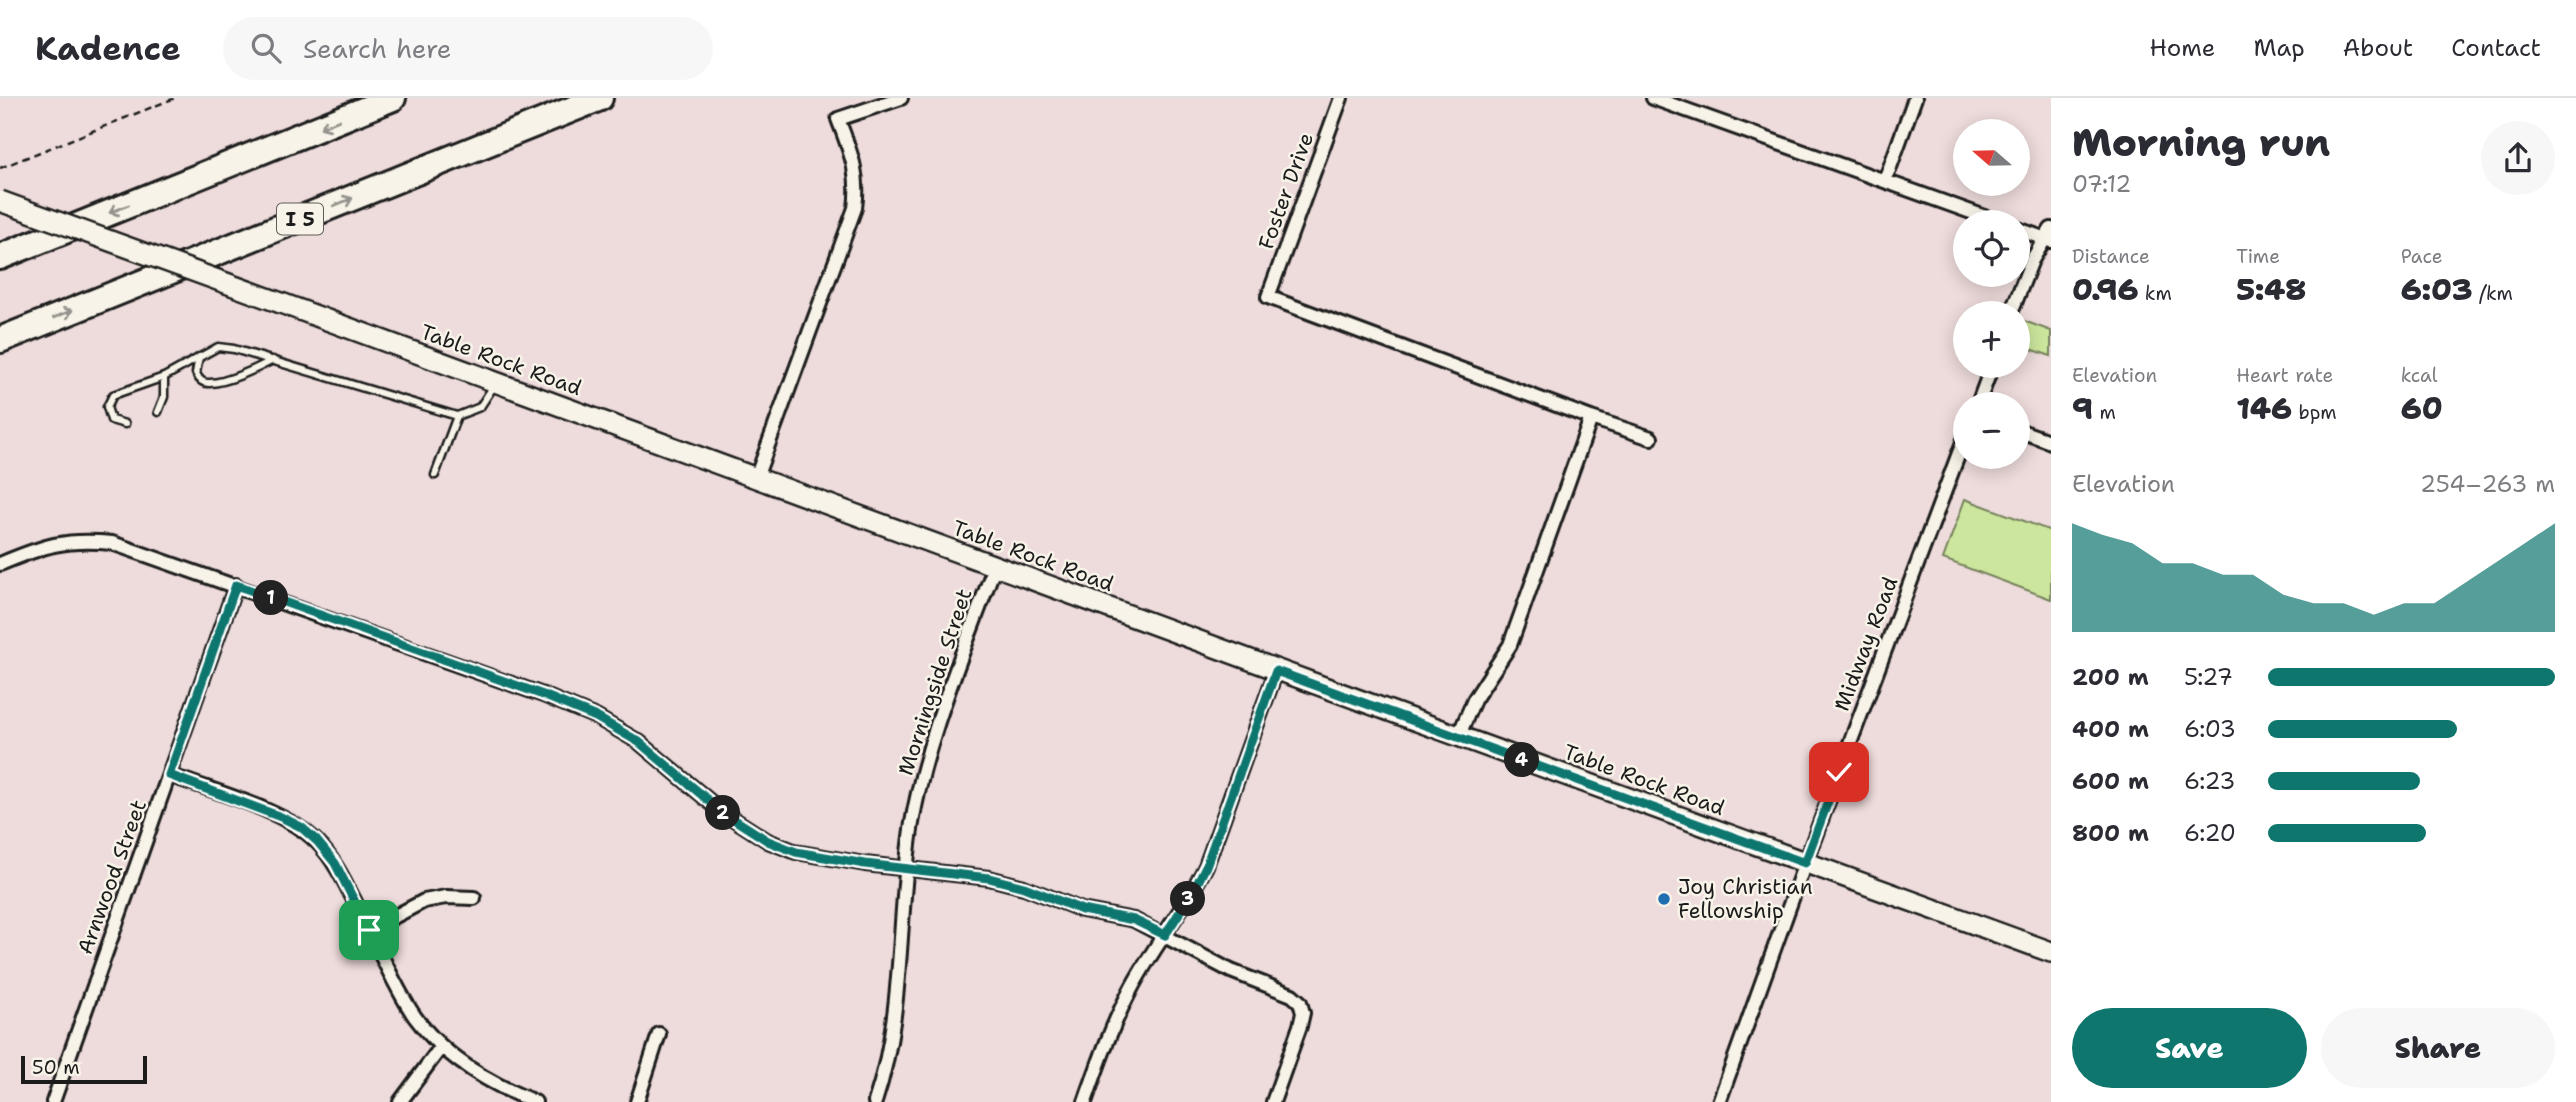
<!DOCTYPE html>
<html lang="en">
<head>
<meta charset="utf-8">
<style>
	:root { --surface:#fff; --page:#f7f7f7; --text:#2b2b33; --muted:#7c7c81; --line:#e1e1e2; --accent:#0f766e }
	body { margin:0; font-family:"Shantell Sans",sans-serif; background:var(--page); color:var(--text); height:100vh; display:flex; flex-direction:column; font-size:26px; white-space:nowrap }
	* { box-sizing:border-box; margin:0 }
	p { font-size:23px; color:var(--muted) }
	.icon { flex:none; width:38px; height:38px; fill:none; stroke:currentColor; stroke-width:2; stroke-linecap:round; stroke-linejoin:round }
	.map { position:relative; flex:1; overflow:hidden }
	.panel { display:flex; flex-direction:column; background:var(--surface); width:525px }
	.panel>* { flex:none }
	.needle { width:46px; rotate:290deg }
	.controls { position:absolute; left:1953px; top:21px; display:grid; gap:14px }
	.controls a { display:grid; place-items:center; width:77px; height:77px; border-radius:50%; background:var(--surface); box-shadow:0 4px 18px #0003; font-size:35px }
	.scale { position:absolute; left:21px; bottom:18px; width:126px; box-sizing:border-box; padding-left:7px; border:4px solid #1c1c1c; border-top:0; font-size:19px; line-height:24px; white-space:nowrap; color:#1c1c1c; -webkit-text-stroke:5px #f7f3e8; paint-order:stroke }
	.pin { position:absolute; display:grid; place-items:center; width:60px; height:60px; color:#fff; margin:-30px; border-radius:14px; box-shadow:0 4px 10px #0006 }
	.km { position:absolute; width:35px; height:35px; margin:-18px; border-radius:50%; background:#222; color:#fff; font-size:19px; line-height:35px; text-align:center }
	.round { display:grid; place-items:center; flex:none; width:74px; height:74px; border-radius:37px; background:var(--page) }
	.head { display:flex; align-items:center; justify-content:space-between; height:119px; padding:0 21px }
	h1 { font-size:38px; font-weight:800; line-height:52px }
	.figures { display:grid; grid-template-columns:repeat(3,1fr); gap:10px; height:119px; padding:7px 21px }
	.figures div { display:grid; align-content:center }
	.figures b { font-size:30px; font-weight:800 }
	.figures small { font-size:19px; font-weight:400 }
	.figures p { font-size:19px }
	.chart { height:196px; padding:14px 21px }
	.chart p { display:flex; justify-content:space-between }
	.chart svg { width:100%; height:126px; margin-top:7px; fill:var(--accent); opacity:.7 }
	.primary-button { display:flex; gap:14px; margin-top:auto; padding:14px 21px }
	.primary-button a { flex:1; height:80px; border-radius:42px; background:var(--accent); color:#fff; font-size:28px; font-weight:800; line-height:80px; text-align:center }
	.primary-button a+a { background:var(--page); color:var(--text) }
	ul { padding:0 21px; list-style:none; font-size:23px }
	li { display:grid; grid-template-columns:112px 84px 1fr; align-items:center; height:52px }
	li i { height:18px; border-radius:9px; background:var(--accent) }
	header { display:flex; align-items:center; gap:42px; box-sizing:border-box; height:98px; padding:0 35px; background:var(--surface); border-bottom:2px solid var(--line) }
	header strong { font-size:33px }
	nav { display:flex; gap:38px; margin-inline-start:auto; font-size:24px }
	.search { width:490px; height:63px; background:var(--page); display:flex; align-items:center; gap:18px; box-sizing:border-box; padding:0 24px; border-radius:38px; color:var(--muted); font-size:26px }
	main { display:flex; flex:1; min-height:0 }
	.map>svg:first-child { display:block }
</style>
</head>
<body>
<header>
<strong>Kadence</strong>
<div class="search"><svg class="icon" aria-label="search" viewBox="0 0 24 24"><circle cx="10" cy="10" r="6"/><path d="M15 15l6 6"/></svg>Search here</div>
<nav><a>Home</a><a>Map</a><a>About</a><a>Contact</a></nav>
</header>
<main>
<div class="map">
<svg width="2051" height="1004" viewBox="0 0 2051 1004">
	<rect width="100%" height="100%" fill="#eedbdb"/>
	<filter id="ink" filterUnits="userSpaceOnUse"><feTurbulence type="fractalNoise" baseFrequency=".0143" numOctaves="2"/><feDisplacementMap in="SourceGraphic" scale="14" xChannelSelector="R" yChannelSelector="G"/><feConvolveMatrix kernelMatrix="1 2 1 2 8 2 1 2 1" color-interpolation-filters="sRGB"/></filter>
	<g filter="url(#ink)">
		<path fill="#cce69d" stroke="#74815c" stroke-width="2" d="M2024,223L2051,233V258L2022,248Z
			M1965,401L2051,433V501L1943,461Z"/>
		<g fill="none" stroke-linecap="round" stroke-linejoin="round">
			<defs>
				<path id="service" d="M199,259L196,275C198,280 202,285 208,285C225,286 258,270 273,262
					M158,314L164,299V279
					M125,326L111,322L107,309L113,297L164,279L218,249L234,251L457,318L480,309L495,286
					M435,377L457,318"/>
				<path id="minor" d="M1341,0L1268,199L1591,320L1510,547L1474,602L1458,639
					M1653,0L1999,124
					M1885,83L1915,0
					M2018,131L2051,143
					M2011,215L2032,162L2051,131
					M1978,306L1992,268
					M1591,320L1651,340
					M2018,332L2051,344
					M756,380L855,110C860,75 850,53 838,21L901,0
					M0,466C43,448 65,440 112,445L543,597L596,619L639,644L721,713L768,743L796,754L865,766L989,780L1024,789L1082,812L1134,822L1231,873L1292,897L1300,904L1303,915L1300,928L1273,1004
					M169,677C210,692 288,713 317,744C337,764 348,791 361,816C379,850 393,887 415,919C444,959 490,986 535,1004
					M369,832L424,803L446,799L474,800
					M53,1004L236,487
					M400,1004L441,949
					M637,1004L659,936
					M875,1004C905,915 897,818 912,725C927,637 965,551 995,467
					M1085,1004C1098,967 1111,929 1130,893C1152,850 1184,812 1206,768L1276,573
					M1719,1004L1805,765L1965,339"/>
				<path id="secondary" d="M281,205C871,423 1460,640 2051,854"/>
				<path id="motorway" d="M0,159L393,0
					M0,242L600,0"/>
			</defs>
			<use href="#service" stroke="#1c1c1c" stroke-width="11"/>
			<use href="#minor" stroke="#1c1c1c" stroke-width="18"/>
			<use href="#secondary" stroke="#1c1c1c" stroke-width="24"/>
			<use href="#motorway" stroke="#1c1c1c" stroke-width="30"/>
			<path stroke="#1c1c1c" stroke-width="2.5" stroke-dasharray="7 5" stroke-linecap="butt" d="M0,70L175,0"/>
			<use href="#service" stroke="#f7f3e8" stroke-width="6"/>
			<use href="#minor" stroke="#f7f3e8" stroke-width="12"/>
			<use href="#secondary" stroke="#f7f3e8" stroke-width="19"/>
			<use href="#motorway" stroke="#f7f3e8" stroke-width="24"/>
			<defs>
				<path id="secondary-bridge" d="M0,103L281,205"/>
			</defs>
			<use href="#secondary-bridge" stroke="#1c1c1c" stroke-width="24" stroke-linecap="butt"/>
			<use href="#secondary-bridge" stroke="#f7f3e8" stroke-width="19"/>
		</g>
		<defs><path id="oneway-shaft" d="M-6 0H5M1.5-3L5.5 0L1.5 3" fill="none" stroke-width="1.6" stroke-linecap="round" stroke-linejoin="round" transform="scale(1.75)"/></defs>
		<g stroke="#94928c">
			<use href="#oneway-shaft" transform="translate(330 26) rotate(158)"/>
			<use href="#oneway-shaft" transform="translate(343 104) rotate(-22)"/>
			<use href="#oneway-shaft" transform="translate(119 111) rotate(158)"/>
			<use href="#oneway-shaft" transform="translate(63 216) rotate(-22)"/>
		</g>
	</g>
	<g fill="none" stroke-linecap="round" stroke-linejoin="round" filter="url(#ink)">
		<defs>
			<path id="route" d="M369,832L335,765L317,743L301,729L281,719L169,677L236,487L543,597L596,619L639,644L721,713L768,743L796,754L865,766L989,780L1024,789L1082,812L1134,822L1165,837L1193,794L1206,768L1276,573L1805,765L1839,674"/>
		</defs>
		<use href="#route" stroke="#fff" stroke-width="14"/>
		<use href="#route" stroke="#0f766e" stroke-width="9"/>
	</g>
	<circle fill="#1f6fb2" stroke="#f7f3e8" stroke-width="2.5" cx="1664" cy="801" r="7"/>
	<g text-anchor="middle" stroke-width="5" stroke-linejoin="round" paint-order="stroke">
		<rect fill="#f7f3e8" stroke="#5e5c59" stroke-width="2" x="277" y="105.5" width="46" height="31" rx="5"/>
		<g font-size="19" font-weight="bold" fill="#1c1c1c">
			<text x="300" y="128">I 5</text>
		</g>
		<g font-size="21" fill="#1c1c1c" stroke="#f7f3e8">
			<text transform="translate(1286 93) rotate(-70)" y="7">Foster Drive</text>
			<text transform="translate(501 262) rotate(20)" y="7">Table Rock Road</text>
			<text transform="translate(1033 458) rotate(20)" y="7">Table Rock Road</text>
			<text transform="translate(1866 546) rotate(-69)" y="7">Midway Road</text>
			<text transform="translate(935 584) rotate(-72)" y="7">Morningside Street</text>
			<text transform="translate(1644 682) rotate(20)" y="7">Table Rock Road</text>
			<text transform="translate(112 779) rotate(-70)" y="7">Arnwood Street</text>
		</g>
		<g font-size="21" fill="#1c1c1c" stroke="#f7f3e8" text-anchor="start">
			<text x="1678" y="796">Joy Christian<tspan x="1678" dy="24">Fellowship</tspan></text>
		</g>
	</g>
</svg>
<div class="controls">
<a><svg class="needle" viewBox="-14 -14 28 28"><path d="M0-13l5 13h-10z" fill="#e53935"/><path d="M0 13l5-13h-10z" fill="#7c7c81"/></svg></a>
<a><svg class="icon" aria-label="locate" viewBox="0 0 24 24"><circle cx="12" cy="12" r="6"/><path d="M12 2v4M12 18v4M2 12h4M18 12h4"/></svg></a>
<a>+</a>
<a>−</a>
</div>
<div class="scale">50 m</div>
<div class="pin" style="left:369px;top:832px;background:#1e9e55"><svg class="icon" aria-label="arrive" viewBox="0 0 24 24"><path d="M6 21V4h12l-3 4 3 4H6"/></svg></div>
<div class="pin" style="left:1839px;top:674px;background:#d93025"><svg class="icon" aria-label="check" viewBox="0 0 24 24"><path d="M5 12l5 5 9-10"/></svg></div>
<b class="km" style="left:271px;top:500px">1</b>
<b class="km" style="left:723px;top:715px">2</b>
<b class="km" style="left:1188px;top:801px">3</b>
<b class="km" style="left:1522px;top:662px">4</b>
</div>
<section class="panel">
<div class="head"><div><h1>Morning run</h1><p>07:12</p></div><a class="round"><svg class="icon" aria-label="share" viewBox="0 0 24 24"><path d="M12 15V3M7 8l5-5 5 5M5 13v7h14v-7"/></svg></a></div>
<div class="figures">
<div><p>Distance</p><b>0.96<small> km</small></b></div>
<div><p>Time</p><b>5:48</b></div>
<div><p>Pace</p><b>6:03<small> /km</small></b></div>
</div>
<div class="figures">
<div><p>Elevation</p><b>9<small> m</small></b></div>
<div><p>Heart rate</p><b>146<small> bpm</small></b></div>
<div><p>kcal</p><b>60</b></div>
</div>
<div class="chart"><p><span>Elevation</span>254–263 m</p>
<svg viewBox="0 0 160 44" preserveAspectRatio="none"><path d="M0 44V6L10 10L20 13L30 20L40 20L50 24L60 24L70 31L80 34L90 34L100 38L110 34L120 34L130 27L140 20L150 13L160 6V44z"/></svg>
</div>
<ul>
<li><b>200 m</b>5:27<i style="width:100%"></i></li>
<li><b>400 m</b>6:03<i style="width:66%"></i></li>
<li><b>600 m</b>6:23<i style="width:53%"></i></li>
<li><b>800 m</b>6:20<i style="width:55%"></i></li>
</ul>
<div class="primary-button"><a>Save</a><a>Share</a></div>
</section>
</main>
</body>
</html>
